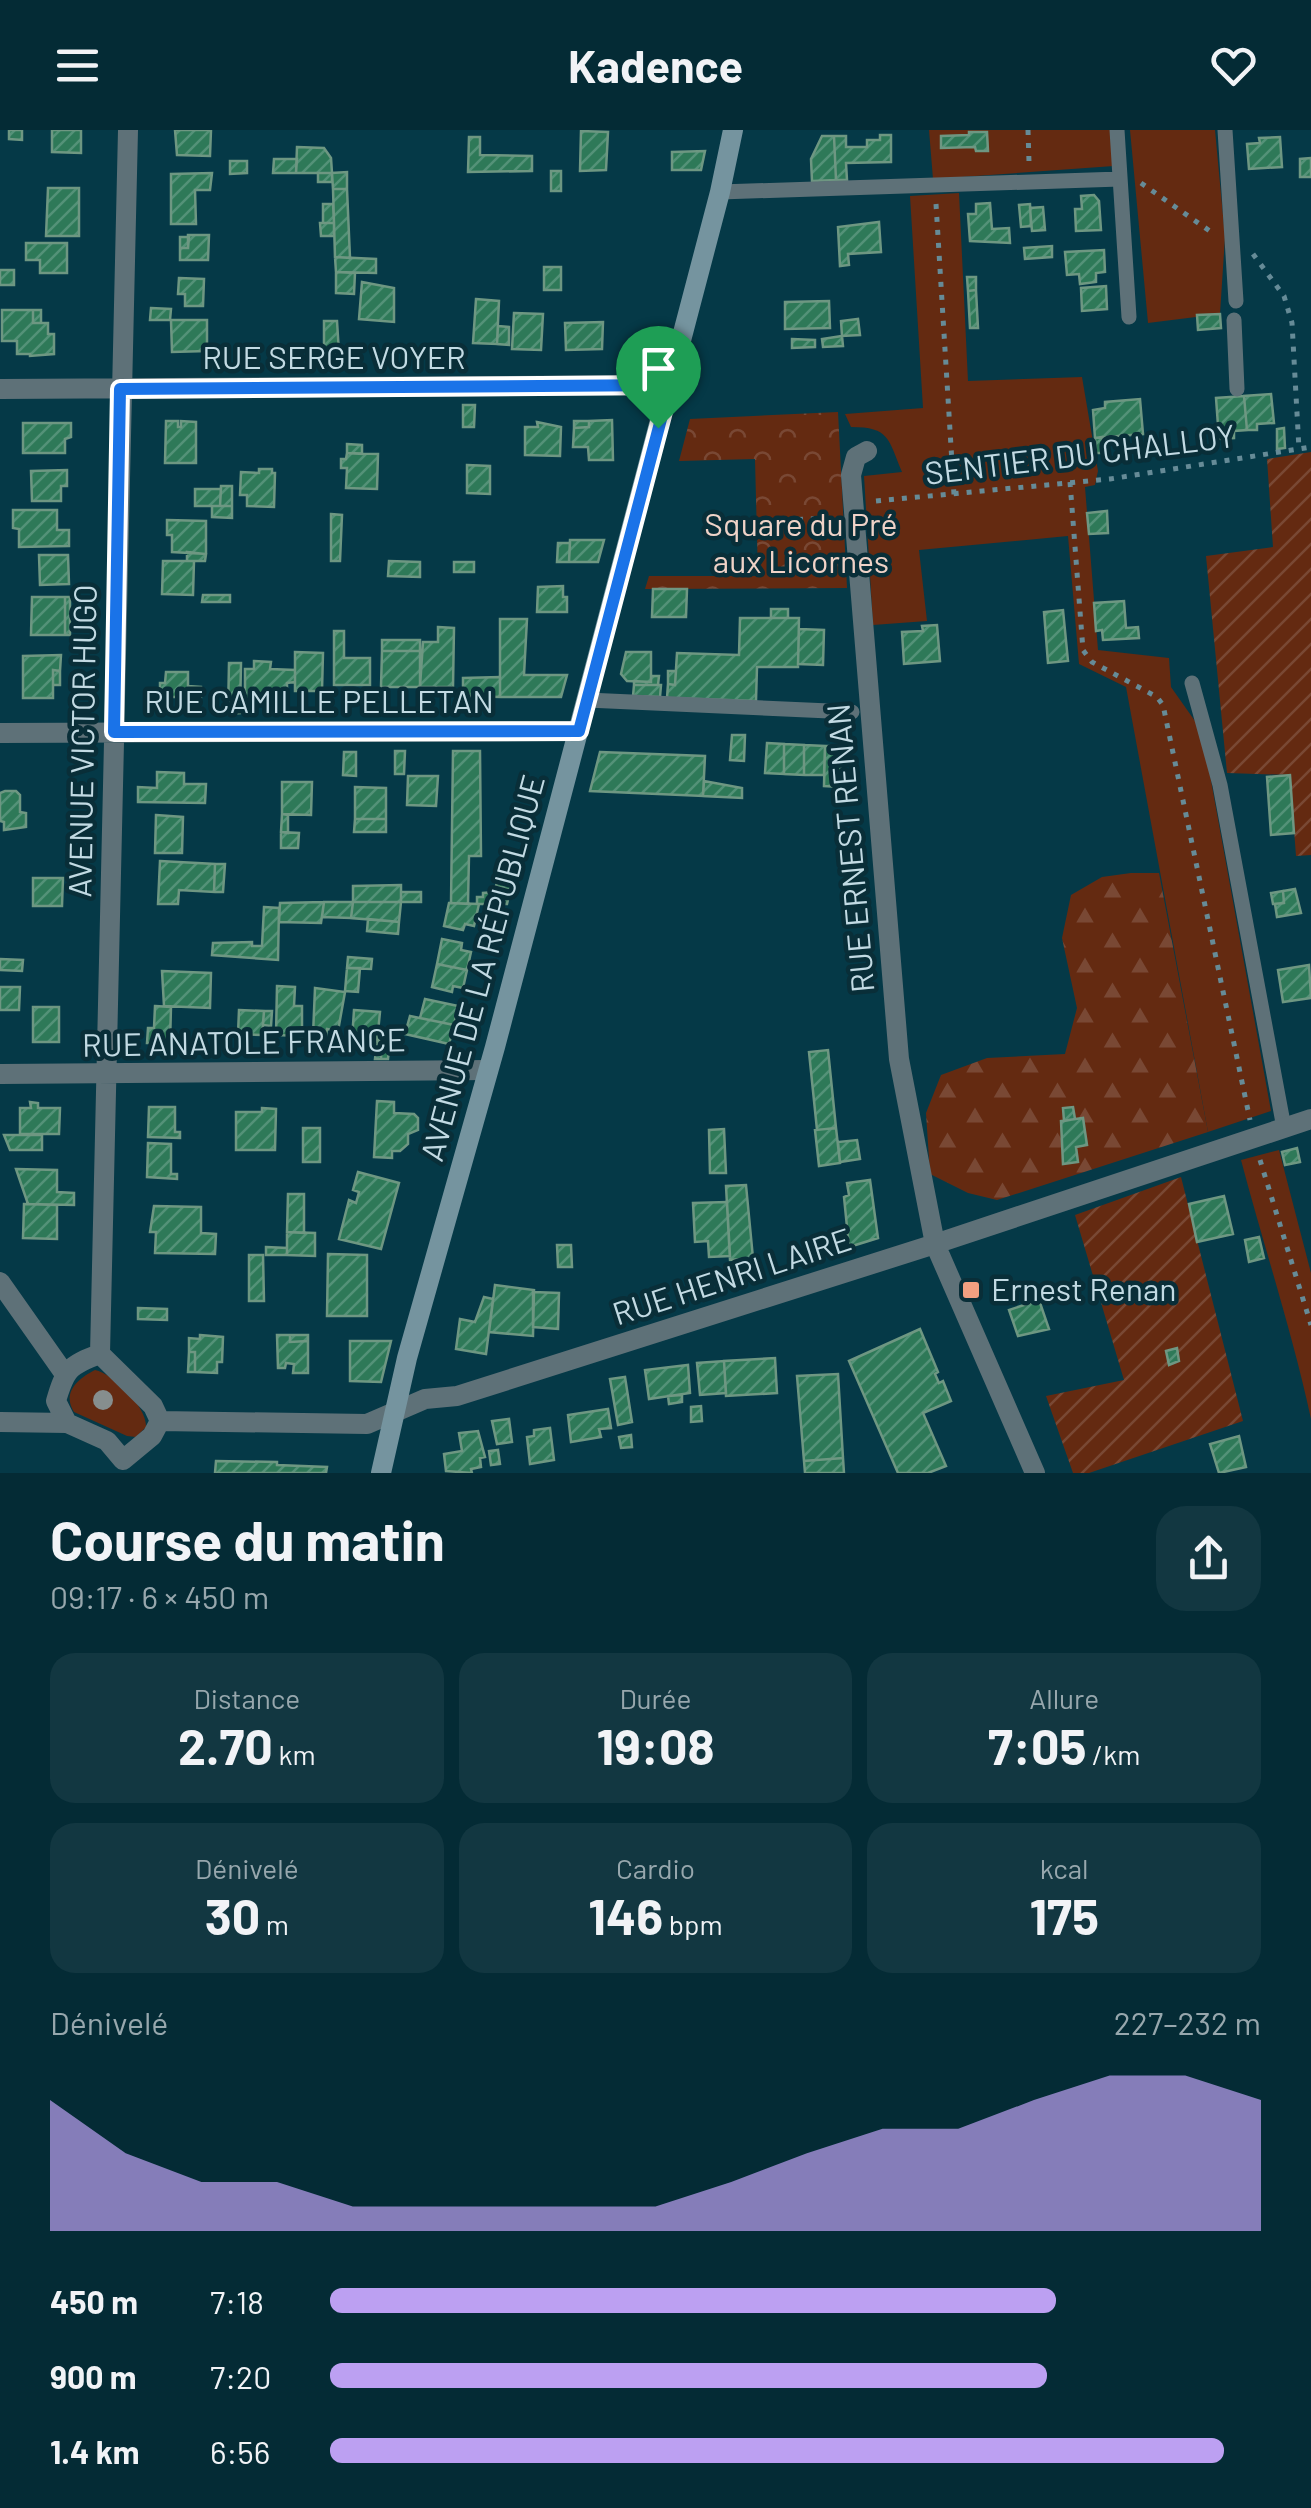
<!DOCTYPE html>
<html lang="fr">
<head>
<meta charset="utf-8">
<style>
	:root { --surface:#042b35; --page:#123741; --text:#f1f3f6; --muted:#97a7ad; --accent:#bca0f2 }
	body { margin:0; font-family:Barlow,sans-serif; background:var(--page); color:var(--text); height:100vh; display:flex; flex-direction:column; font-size:38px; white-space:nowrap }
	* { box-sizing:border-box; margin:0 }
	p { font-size:32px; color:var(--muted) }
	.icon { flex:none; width:55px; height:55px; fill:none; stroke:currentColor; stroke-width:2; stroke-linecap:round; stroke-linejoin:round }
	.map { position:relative; height:1343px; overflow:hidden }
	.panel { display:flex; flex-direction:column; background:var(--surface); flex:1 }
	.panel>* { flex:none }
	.pin { position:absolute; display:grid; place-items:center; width:85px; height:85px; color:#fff; margin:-102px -42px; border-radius:50% 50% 50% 0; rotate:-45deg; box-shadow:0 0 10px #0007 }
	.pin .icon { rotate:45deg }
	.round { display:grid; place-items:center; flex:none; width:105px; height:105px; border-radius:30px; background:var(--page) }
	.summary { display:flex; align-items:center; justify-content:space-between; height:170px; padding:0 50px }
	h1 { font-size:55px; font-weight:700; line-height:75px }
	.stats { display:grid; grid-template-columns:repeat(3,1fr); gap:15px; height:170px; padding:10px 50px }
	.stats div { display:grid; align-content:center; border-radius:25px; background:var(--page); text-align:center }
	.stats b { font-size:50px; font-weight:700 }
	.stats small { font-size:28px; font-weight:400 }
	.stats p { font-size:28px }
	.chart { height:280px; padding:20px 50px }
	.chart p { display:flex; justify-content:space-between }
	.chart svg { width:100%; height:180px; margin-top:10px; fill:var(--accent); opacity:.7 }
	ul { padding:0 50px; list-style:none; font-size:32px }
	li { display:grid; grid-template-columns:160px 120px 1fr; align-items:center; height:75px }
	li i { height:25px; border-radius:12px; background:var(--accent) }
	header { display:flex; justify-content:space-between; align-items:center; height:130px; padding:0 50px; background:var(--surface); font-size:45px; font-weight:700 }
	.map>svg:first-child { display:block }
</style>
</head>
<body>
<header><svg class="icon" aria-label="menu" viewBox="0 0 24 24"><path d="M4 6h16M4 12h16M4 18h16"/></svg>Kadence<svg class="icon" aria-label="heart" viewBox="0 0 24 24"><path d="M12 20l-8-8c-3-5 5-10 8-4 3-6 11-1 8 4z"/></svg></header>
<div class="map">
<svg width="1311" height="1343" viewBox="0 0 1311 1343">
	<defs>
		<pattern id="forest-firs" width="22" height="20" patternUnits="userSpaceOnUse" patternTransform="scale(2.5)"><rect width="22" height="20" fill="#642a11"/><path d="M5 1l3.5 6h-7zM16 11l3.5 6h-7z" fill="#794834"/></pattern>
		<pattern id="park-crowns" width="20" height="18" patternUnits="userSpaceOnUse" patternTransform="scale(2.5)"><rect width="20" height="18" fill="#642a11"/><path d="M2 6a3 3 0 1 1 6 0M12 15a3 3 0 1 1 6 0" fill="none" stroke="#794834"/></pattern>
		<pattern id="garden-furrows" width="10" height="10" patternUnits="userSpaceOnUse" patternTransform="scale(2.5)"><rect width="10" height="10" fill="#642a11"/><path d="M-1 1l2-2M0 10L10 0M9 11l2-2" fill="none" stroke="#794834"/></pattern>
		<pattern id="building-hatch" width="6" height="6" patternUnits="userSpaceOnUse" patternTransform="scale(2.5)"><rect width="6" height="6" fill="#2e7958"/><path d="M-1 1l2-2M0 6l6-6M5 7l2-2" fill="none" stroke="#549278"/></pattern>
	</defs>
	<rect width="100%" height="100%" fill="#053947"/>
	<path fill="#642a11" d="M929,0H1112L1114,36L933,49Z
		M1130,0H1215L1225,107L1220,184L1148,193Z
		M959,63L968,251L1082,247L1098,341L1095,355L1085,357L1098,520L1169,528L1171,557L1202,601L1271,981L1208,1002L1126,557L1079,534L1068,406L919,420L927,491L873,495L864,346L902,342C888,309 890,297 851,297L845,284L923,278L910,66Z
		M1279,1020L1311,1143V1289C1292,1201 1264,1117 1241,1030Z
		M95,1240C114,1244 147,1277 146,1297L136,1307L127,1306L74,1282C62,1263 77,1249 95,1240Z"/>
	<path fill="url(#forest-firs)" d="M1131,743H1159L1208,1002L997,1070L968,1063L930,1044L926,983L941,945L987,928L1065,924L1077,878L1062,808L1071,765L1102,747Z"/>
	<path fill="url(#park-crowns)" d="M838,282L847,458L645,459L649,446H758L755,329L679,331L690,289Z"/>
	<path fill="url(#garden-furrows)" d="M1311,322V725L1296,726L1290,645L1227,643L1206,426L1273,417L1267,329Z
		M1181,1047L1243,1291L1089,1343H1073L1046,1266L1124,1250L1075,1085Z"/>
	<path fill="url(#building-hatch)" stroke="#6e9782" stroke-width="2.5" d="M9,0H22V10L9,9Z
		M52,0H81V23L52,22Z
		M175,0H211L210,26L177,25Z
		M581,1L608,2L606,40L580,41Z
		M969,2H987L988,21H976L975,17L941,18V6L969,5Z
		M880,5H891V32L846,33L847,50H836L834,6H846V17H867V10H880Z
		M822,6H834L836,50L812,51L811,29Z
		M469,7H480V25L532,26V41L468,42Z
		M1280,7L1282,37L1249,39L1247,14L1260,13L1259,8Z
		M297,17L324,18L331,28L332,43H296Z
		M705,21L701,40H672V22Z
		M1311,28V47H1300V29Z
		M274,29H297L296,43H273Z
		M230,31H247V43L230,44Z
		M551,41H561V61H551Z
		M347,42V59H333L332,43Z
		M212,43L210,60H195L196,94H171V44Z
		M318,43H332V52H318Z
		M48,58H79V106H46Z
		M333,59H347L350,128L335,127Z
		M1094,65L1099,71L1101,100L1076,101L1075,79H1082L1081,66Z
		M990,73L992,99L1009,98L1010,113L970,111L968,84H976V74Z
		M323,74H333L334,93H323Z
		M1030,74L1031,96L1021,97L1019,75Z
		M1043,77L1045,100L1032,101L1030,78Z
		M879,92L881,122L848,124L849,135L840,136L838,97Z
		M320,93H334V106H321Z
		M188,105H209L208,130H180V118H188Z
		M180,107H189L188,118H180Z
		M26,113H67V143H40V130H26Z
		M1052,116V127L1025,129L1024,118Z
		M1104,120L1105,142L1096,143V152L1080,154L1079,144L1067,145L1065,122Z
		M335,127L376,129V143L336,142Z
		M544,137H561V160H544Z
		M0,140H14V155H0Z
		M336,142L355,143L354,164L336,163Z
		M967,147H976V160L968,161Z
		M179,148L204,149L203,176H185V164H178Z
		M362,152L394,158V192L359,189Z
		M1106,156L1107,179L1082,181L1081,158Z
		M976,160L978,198H970L968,161Z
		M476,169L499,171L497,214L473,213Z
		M829,171L830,198L785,199V172Z
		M151,178L171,179L170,190H150Z
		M2,180H33V193H48V204H54V224L30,226V224H17V211H2Z
		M33,180H41V193H33Z
		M514,183L543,184L541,220L512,219Z
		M1220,184L1221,198L1198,200L1197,185Z
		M858,189L860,205L842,206L841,191Z
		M171,190H207V221L172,222Z
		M324,191H337L339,223L324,222Z
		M603,192L602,219L566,220L565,193Z
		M498,196L509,197V215L497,214Z
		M842,206L843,216L823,217L822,209Z
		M792,209L815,210V217L792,218Z
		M1271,264L1274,293L1257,294V300H1247L1244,266Z
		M1244,266L1247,300L1234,301V308L1219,309L1216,268Z
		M1140,269L1143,304L1095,308L1093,280L1105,278V272Z
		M463,275H475L474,297H463Z
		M612,290L613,330H589L588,317H573L574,298L589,297V291Z
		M166,291H178V297H181V291L196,292V333H165Z
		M574,291H589V297L574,298Z
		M537,292L561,297L560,326L525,325V297H538Z
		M23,293H71V307L65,309V323H23Z
		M1284,298L1285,318L1277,319V299Z
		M1102,307L1103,323H1096L1095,308Z
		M347,314L362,315V324L347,323Z
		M347,323L378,324L377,359L346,358L347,338H341V329H346Z
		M467,335L490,336V364L467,363Z
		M259,339H272V343H275L274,377L247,376V365H240L241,342L259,343Z
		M67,340V356H61V371H32L31,341Z
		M221,356H232V376H220Z
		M195,359H221L220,376H195Z
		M212,376H232V388L212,387Z
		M13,380H57V400H69V416L19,417V399L13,398Z
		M1107,381L1108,403L1089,404L1087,383Z
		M331,384L342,385L340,431H331Z
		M167,390L206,391V424L172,422V405H167Z
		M570,410H604L598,432H569Z
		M558,413H570L569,432H557Z
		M187,422L206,424L205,431H187Z
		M39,425H68L69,454L40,455Z
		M163,431H194L193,465L162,464Z
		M389,431L420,432V447L388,446Z
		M454,432H474V442H454Z
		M563,456V467H567V482H537L538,457Z
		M653,459H687L686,487H652Z
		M203,465H230V472H202Z
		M32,467H65V505H31Z
		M65,467H70V505H65Z
		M1124,471L1126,498L1138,497L1139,508L1103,510L1102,500L1096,501L1094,473Z
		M771,479H788V488H771Z
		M1063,480L1068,531L1048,533L1044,482Z
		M740,488H799L798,537H757L756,571L667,568L668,554L675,555L677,523L739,525Z
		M500,489H527L524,545H567L561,567H500Z
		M937,495L940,531L904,534L902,502L923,501L922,496Z
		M438,497L454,498L453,557H420L423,512H438Z
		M799,499L824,500L823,535L798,534Z
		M334,501H344V528H370V555H334Z
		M382,510H420V521H382Z
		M382,521H420V557H381Z
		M295,522L323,523L322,561H295Z
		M626,522H651V552L627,551L621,544Z
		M61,525L60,541L53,540V568H23V526Z
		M254,531L271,532L270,539L295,540V552L287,553V569H245V539H254Z
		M229,533H241L240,583L228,584Z
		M53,540L60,541V555H53Z
		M668,541H676L675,555L668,554Z
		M166,542H188V556L201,557V567H160V553H165Z
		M651,546H659L658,555H634V551L651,552Z
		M500,547V567L463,566V548Z
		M634,555H661L660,567L633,566Z
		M732,605H745L744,631L730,630Z
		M767,613L784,614V644L765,643Z
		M784,614L804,615V645L784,644Z
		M804,615L825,616L824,645H804Z
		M825,616H842L840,657L824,656Z
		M395,621H405L404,644H395Z
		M453,621H480L481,726H469L468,774L451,773Z
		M344,622H356V646L343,645Z
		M600,622L705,626L703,666L590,661Z
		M157,642L184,643V654H206L205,673L138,672V657L157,658Z
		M1290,645L1294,703L1271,705L1267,647Z
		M408,646H438L436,676L407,675Z
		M704,651L742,658V668L703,666Z
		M282,652H312L311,685L282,684Z
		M355,657L386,658V689H355Z
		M5,661H16L20,665V682L26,683V697L4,700V692L0,691V663Z
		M282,684L288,685V703L281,702Z
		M156,685L183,687L182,723H155Z
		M355,689H386V702H354Z
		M281,702L299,703L298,718H281Z
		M160,731L215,734L214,762L179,760L178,774H158Z
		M215,734H225L223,762H214Z
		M500,742L514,746L510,760L496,756Z
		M33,748H63L62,776H33Z
		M401,755V772H353V756Z
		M1295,759L1301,783L1277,787L1275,774L1284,773L1283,761Z
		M510,761L507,774H477V767H483V763Z
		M1283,761L1284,773L1273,774L1271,763Z
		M401,762H421V772H401Z
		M324,772L321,793L279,792L280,773Z
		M324,772H353L351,788L322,787Z
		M353,772H401L399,792L351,788Z
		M449,773L479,774L474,796L465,794L463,800L444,796Z
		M264,777L279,778L278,830L212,825L213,813L252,812V816H262Z
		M368,789L399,792L398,804L367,801Z
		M442,809L462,813L461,820L471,822L467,840L437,834Z
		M348,827L372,829L371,839L347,838Z
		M0,829L23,830L22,841L0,840Z
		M437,834L467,840L463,858L453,856L452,862L432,857Z
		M1309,835L1311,868L1283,872L1278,840Z
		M347,838H360L358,862L345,861Z
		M162,841L211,843L210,878L164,876Z
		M277,856L295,857L294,876H302V906L276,905Z
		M0,857H20L19,880H0Z
		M315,858L345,862L338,901L327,899L326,906L313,905Z
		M425,869L458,876L454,895L420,888Z
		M155,876L171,877L170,913H147L148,898H154Z
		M33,877H59V912H33Z
		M239,880L264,881L262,905L238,904Z
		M354,880L380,882L377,912L352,910Z
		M264,881H272L271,896L263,895Z
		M410,886L454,895L449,914L405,904Z
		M377,910H382L381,929H375Z
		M382,910H390L388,929H381Z
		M828,920L836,998L817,1000L809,922Z
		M377,971L394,972V983L414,984L418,988V1000L408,1004V1014L400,1021H392V1028L374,1027Z
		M30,972L38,973V978H60L59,1004H20V978H31Z
		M149,977H175V1002H180V1008L148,1007Z
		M1073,977L1075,989L1064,991L1063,978Z
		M262,978L276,979L275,1020H236V982H262Z
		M1083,988L1087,1015L1076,1017L1078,1032L1063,1034L1061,991Z
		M303,998H320V1032H303Z
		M836,998L840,1033L819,1036L815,1000Z
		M724,999L726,1043H710L709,1000Z
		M4,1005H42V1020H10Z
		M857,1010L860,1029L840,1032L838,1012Z
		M148,1013L171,1014V1044H177V1049L147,1047Z
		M1297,1018L1300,1032L1285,1035L1282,1022Z
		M16,1039L57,1040V1062L74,1063V1075L28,1074Z
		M358,1042L399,1053L381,1119L339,1109L349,1070L356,1073L359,1062L353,1060Z
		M870,1050L878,1108L849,1117L844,1067L849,1065L847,1053Z
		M746,1055L753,1128L730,1130L726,1056Z
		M288,1064H304V1103L287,1102Z
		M1224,1066L1233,1104L1197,1112L1189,1074Z
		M727,1072L730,1126L709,1127L708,1111L695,1112L693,1073Z
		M24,1074L57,1075V1109L23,1108Z
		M154,1076L201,1077V1103L216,1104L215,1124L155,1123L156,1102H150Z
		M287,1102L315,1103V1126L287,1125Z
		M1259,1107L1264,1128L1249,1132L1245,1110Z
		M557,1115H571L572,1137H558Z
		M266,1117L287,1118V1125H266Z
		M328,1124L367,1125V1186H327Z
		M249,1125H263L264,1171H249Z
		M495,1155L534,1160L533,1206L489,1202Z
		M533,1162L559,1163L558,1199L533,1197Z
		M484,1167L493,1169L486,1224L456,1219L460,1189L475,1192Z
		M1039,1170L1049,1199L1018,1206L1009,1180Z
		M138,1178L167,1179V1190L138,1189Z
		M920,1199L938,1242L935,1244L939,1253L943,1251L951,1271L923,1283L946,1336L928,1343H898L849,1231Z
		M200,1205L223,1207L222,1232H217V1243L195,1242V1222H189V1208L200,1209Z
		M277,1205H290V1212L308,1211V1243H293L294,1234L286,1233L285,1238H278Z
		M290,1205H308V1211L290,1212Z
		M350,1211H391L381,1252L350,1251Z
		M1177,1218L1179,1231L1169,1235L1166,1221Z
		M189,1222H195V1242H188Z
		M775,1228L777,1263L726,1266L724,1231Z
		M724,1231L726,1263L700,1265L697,1233Z
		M688,1235L690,1263L649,1269L645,1240Z
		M838,1244L843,1328L804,1331L797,1246Z
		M625,1247L632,1292L618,1295L610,1249Z
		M682,1265V1272L669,1274L668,1266Z
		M701,1276L702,1291L691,1292V1277Z
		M608,1279L611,1298L599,1299L601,1307L571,1312L568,1285Z
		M509,1289L512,1312L497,1314L492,1291Z
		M550,1298L554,1330L530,1334L527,1307L534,1306V1300Z
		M478,1301L485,1327L480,1328L481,1337L471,1339L472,1343L446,1341L444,1324L462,1321L459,1303Z
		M631,1305L632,1317L621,1318L619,1307Z
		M1239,1306L1246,1337L1219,1343L1210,1314Z
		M498,1320L500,1334L491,1335L489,1321Z
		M843,1328L844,1343H805L804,1331Z
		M216,1331L277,1332V1335L327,1337L326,1343H215Z"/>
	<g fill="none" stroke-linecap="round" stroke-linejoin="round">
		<path stroke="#668b97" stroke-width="5" stroke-dasharray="5 8" stroke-linecap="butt" d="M1028,0L1029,32
			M1141,53L1214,104
			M936,74L954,365
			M1253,124L1284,166L1292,193L1299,319
			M1070,352L1083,520L1092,532L1157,567L1163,575L1250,990
			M876,371L1110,349L1311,317
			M746,392L832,388
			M1260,1030L1311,1195"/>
		<path stroke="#5e7178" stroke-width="15" d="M1117,0L1129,187
			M1225,0L1236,171
			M720,62L1120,49
			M1234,190L1237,259
			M1192,553L1220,655L1284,998
			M587,570L852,582"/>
		<path stroke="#5e7178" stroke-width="20" d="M0,259L669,255
			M867,321L856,327L851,345L899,929L935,1114L1035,1343
			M0,603L579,601
			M0,944L488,940
			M0,1152L64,1243
			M100,1224L128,0
			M100,1224L153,1276L160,1291L152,1306L123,1330L107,1311L67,1293L56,1271C65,1240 69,1235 100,1224Z
			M160,1291L367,1294L425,1269L457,1266L935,1114L1311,989
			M0,1292L67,1293"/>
		<path stroke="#75949f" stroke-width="20" d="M381,1343L407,1228L495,917L658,298L720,62L733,0"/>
	</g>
	<circle fill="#868e8e" cx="103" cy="1270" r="10"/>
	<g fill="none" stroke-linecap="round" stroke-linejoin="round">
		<defs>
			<path id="route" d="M670,255L579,601L114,602L120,259Z"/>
		</defs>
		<use href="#route" stroke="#fff" stroke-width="20"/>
		<use href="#route" stroke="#1a73e8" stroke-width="12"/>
	</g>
	<rect fill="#f2a081" stroke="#092e38" stroke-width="4" x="961" y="1150" width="20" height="20" rx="5"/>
	<g text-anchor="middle" stroke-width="9" stroke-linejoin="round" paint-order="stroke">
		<g font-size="32" fill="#c2dae3" stroke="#092e38">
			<text x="334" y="239">RUE SERGE VOYER</text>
			<text transform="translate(1080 325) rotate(-7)" y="11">SENTIER DU CHALLOY</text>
			<text x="319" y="583">RUE CAMILLE PELLETAN</text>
			<text transform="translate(83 611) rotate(-89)" y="11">AVENUE VICTOR HUGO</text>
			<text transform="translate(851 718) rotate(-95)" y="11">RUE ERNEST RENAN</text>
			<text transform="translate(483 838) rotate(-75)" y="11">AVENUE DE LA RÉPUBLIQUE</text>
			<text transform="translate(244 913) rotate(-1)" y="11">RUE ANATOLE FRANCE</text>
			<text transform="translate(732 1147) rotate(-18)" y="11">RUE HENRI LAIRE</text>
		</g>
		<g font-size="32" fill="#f0d3c8" stroke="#092e38">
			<text x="801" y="406">Square du Pré<tspan x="801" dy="37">aux Licornes</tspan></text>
		</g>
		<g font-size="32" fill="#c2dae3" stroke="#092e38" text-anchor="start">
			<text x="991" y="1171">Ernest Renan</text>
		</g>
	</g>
</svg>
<div class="pin" style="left:658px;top:298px;background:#1e9e55"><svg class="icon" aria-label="arrive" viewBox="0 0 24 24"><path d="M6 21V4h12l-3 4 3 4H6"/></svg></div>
</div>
<section class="panel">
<div class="summary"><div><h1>Course du matin</h1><p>09:17 · 6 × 450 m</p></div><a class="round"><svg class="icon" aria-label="share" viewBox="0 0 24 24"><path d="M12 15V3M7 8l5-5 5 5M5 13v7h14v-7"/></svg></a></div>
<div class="stats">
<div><p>Distance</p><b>2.70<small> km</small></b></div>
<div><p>Durée</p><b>19:08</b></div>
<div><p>Allure</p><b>7:05<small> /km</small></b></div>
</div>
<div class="stats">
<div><p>Dénivelé</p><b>30<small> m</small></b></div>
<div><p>Cardio</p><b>146<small> bpm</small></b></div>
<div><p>kcal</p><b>175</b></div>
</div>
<div class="chart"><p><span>Dénivelé</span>227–232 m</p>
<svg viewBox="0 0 160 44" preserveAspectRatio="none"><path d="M0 44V12L10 25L20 32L30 32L40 38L50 38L60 38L70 38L80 38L90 32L100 25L110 19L120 19L130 12L140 6L150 6L160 12V44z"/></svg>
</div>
<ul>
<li><b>450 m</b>7:18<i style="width:78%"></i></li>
<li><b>900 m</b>7:20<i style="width:77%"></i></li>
<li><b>1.4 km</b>6:56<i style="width:96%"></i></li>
</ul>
</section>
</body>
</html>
